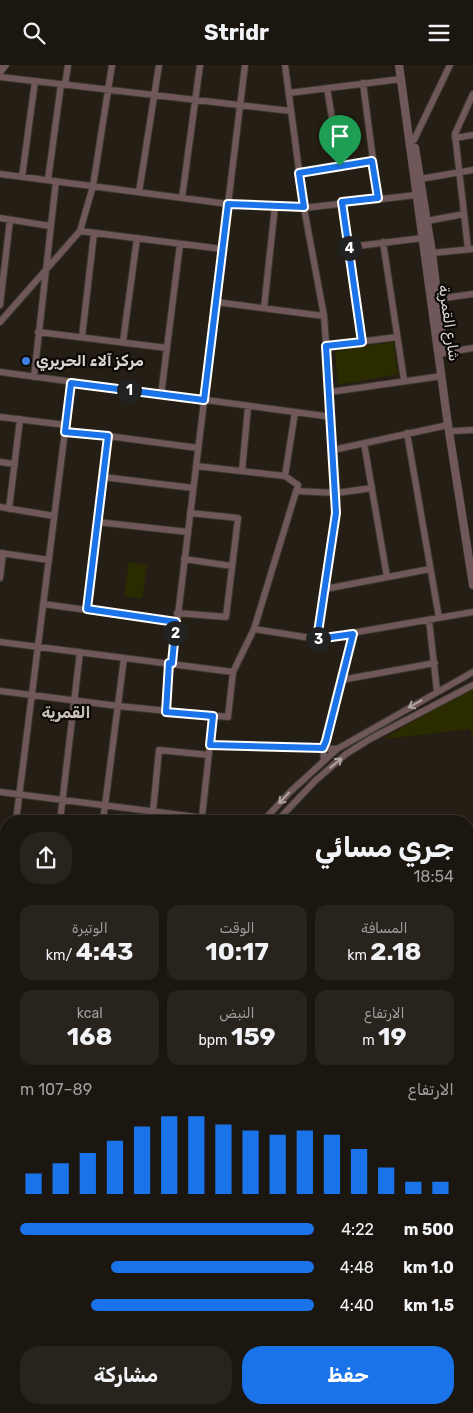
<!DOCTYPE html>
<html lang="ar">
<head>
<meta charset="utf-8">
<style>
	:root { --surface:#1b160f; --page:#28231d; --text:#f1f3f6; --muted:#a09f9e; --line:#39352f; --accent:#1a73e8 }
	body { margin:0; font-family:Rubik,"Noto Naskh Arabic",sans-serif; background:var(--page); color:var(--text); direction:rtl; height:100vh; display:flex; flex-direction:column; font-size:19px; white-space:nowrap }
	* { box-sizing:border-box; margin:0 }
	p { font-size:16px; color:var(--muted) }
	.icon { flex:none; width:28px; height:28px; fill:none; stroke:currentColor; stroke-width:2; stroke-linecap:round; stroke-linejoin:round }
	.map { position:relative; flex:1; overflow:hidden; direction:ltr }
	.sheet { position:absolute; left:0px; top:750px; width:474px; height:599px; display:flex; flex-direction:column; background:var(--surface); border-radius:20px 20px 0 0; box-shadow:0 2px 8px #0003,0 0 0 1px var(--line); direction:rtl }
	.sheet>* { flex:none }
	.pin { position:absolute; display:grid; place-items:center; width:42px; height:42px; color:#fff; margin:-51px -21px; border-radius:50% 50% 50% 0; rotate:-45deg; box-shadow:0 0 5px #0007 }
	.pin .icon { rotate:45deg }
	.km { position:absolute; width:25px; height:25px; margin:-12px; border-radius:50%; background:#222; color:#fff; font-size:14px; line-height:25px; text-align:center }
	.round { display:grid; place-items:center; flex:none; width:52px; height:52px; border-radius:20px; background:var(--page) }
	.headline { display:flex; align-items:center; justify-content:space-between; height:85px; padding:0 20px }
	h1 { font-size:28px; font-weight:700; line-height:38px }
	.stats { display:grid; grid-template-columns:repeat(3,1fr); gap:8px; height:85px; padding:5px 20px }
	.stats div { display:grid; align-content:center; border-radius:12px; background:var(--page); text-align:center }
	.stats b { font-size:25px; font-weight:700 }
	.stats small { font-size:14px; font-weight:400 }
	.stats p { font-size:14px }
	.chart { height:140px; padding:10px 20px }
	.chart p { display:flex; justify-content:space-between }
	.chart svg { width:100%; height:90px; margin-top:5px; stroke:var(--accent); stroke-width:6 }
	.action { display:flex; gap:10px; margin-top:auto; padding:10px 20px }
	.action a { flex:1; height:58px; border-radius:20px; background:var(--accent); color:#fff; font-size:20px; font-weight:700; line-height:58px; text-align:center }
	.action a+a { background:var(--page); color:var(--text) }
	ul { padding:0 20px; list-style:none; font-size:16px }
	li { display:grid; grid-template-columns:80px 60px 1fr; align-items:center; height:38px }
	li i { height:12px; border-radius:6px; background:var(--accent) }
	header { display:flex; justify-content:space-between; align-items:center; height:65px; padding:0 20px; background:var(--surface); font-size:22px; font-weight:700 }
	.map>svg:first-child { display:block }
</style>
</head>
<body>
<header><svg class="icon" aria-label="menu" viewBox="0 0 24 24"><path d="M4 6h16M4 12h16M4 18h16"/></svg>Stridr<svg class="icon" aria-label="search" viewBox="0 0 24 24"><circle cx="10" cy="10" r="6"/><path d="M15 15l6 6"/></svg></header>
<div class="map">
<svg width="473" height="1348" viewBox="0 0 473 1348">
	<rect width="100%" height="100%" fill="#241e14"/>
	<path fill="#2a2c00" d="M393,277L398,309L338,320L335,286Z
		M129,497L147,500L142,534L124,531Z
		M470,623H473V673L470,664L383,674Z"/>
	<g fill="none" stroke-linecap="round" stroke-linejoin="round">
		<defs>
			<path id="minor" d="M285,0L304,143L324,251L337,428L336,448L317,574
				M0,12L291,46
				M363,18L378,133
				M65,20L68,0
				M327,23L340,101
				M289,28L401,14
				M455,73L473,70
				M414,75L450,0
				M299,108L372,96
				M0,109L228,139L275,141L304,143L416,130
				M22,112L35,16
				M420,114L473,105
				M48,115L61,19
				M139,127L159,0
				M182,133L200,0
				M342,137L362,277
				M0,153L50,161
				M427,156L464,149
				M80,166L222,184
				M383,177L404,315
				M349,182L423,173
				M468,184L455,69L473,29
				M432,188L473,184
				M437,234L473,229
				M216,237L324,251
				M0,240L10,155
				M264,243L275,141
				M0,257L80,166L93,121L112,0
				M38,267L167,283
				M82,272L94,168
				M123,277L137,173
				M327,281L397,272
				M444,288L473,283
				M0,307L332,352
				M34,312L56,116
				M330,327L442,311
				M161,330L180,179
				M0,352L66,360
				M454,366L473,365
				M65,367L108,371
				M407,368L439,553
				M364,378L387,512
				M333,385L448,360
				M0,397L15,399
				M242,406L248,342
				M285,411L295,347
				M103,412L193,423
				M296,426L337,428L372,423
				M0,442L54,451
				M9,444L20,354
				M97,457L188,467
				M0,488L49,495
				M184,494L232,501
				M0,513L3,488
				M325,524L430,504
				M43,539L176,557
				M87,544L108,371L198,383
				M177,548L226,552L238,453L190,448
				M429,555L437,626
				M254,564L317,574L473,547
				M0,577L233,607
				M172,599L245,0
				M341,615L435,598
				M0,626L118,641L228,652L233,607L254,564L298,420L285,411L196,401
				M166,647L169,598
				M210,680L337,684
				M324,695L323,683L353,569
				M0,727L228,756
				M153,746L159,685L209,690
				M202,752L213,651
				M16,756L71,318
				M60,756L80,587
				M103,756L124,593
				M263,756L291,726L337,684L473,607
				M277,756L315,716L346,689L370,674L473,620
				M0,829L6,830
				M0,881L6,882
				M468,886L473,889
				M468,897L473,898
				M0,930H6
				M468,945L473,947
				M468,965L473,966
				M0,974L6,968
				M468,1014H473
				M0,1016L6,1011
				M0,1019L6,1028
				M468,1065L473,1066
				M0,1072L6,1084
				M0,1095L6,1093
				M0,1132L6,1130
				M468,1134L473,1109
				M468,1204L473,1206
				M0,1258L6,1238
				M0,1313L6,1316
				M0,1334H6
				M56,1342L57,1348
				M175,1342V1348
				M213,1342L214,1348
				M77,1348L112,1342
				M318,1348L319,1342
				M362,1348L363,1342
				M468,1348L473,1313"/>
			<path id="tertiary" d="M399,0L448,360L473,520
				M0,6L5,0
				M415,83L432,188L444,287
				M468,846L473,847
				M468,860L473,862
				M0,1207L6,1208
				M468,1285L473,1286"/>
		</defs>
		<use href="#minor" stroke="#3d382e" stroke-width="8"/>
		<use href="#tertiary" stroke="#3d382e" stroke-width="9"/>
		<use href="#minor" stroke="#705759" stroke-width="6"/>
		<use href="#tertiary" stroke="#705759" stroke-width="8"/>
	</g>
	<defs><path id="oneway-shaft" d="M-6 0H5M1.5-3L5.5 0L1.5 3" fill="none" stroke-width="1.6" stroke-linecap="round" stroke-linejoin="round" transform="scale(1.25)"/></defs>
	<g stroke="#afa3a0">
		<use href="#oneway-shaft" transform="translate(415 639) rotate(151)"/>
		<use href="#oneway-shaft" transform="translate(336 698) rotate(-40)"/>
		<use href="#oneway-shaft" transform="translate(284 733) rotate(133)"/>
	</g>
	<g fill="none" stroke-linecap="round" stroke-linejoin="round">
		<defs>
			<path id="route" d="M372,96L378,133L342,137L362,277L326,281L336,448L317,574L353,569L326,676L323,683L210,680L213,651L166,647L169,598H172L176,557L87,544L108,371L65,367L71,318L204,335L228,139L304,142L299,108Z"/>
		</defs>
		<use href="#route" stroke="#fff" stroke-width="10"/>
		<use href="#route" stroke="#1a73e8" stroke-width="6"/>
	</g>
	<circle fill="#3f7fe0" stroke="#0b0805" stroke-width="2" cx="26" cy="296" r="5"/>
	<g text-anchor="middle" stroke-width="4.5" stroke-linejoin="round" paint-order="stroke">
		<g font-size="15" fill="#d9d5cf" stroke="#0b0805">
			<text transform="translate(449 258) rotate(82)" y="5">شارع القمرية</text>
		</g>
		<g font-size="15" font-weight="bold" fill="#d9d5cf" stroke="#0b0805" text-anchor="start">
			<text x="36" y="301">مركز آلاء الحريري</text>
		</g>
		<g font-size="16" font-weight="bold" fill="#c8c0b4" stroke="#0b0805">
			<text x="66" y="653">القمرية</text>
		</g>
	</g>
</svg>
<div class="pin" style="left:340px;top:101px;background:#1e9e55"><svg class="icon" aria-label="arrive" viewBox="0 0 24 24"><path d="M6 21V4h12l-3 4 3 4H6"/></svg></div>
<b class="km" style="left:129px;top:325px">1</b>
<b class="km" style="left:175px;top:568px">2</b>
<b class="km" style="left:318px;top:574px">3</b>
<b class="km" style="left:349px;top:183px">4</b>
<section class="sheet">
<div class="headline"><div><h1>جري مسائي</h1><p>18:54</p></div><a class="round"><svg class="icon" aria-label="share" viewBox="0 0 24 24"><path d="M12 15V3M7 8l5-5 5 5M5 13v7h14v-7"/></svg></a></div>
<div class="stats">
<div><p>المسافة</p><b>2.18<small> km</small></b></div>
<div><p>الوقت</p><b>10:17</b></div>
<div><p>الوتيرة</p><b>4:43<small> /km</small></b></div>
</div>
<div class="stats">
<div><p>الارتفاع</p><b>19<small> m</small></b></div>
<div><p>النبض</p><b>159<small> bpm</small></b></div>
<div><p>kcal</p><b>168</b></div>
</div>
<div class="chart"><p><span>الارتفاع</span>89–107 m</p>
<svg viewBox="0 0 160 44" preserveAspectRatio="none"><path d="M5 44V34M15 44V29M25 44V24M35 44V18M45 44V11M55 44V6M65 44V6M75 44V10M85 44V13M95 44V15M105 44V13M115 44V15M125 44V22M135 44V31M145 44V38M155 44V38"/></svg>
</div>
<ul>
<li><b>500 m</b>4:22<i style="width:100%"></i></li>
<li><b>1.0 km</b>4:48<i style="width:69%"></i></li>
<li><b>1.5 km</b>4:40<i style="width:76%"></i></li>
</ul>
<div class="action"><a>حفظ</a><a>مشاركة</a></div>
</section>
</div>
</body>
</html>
